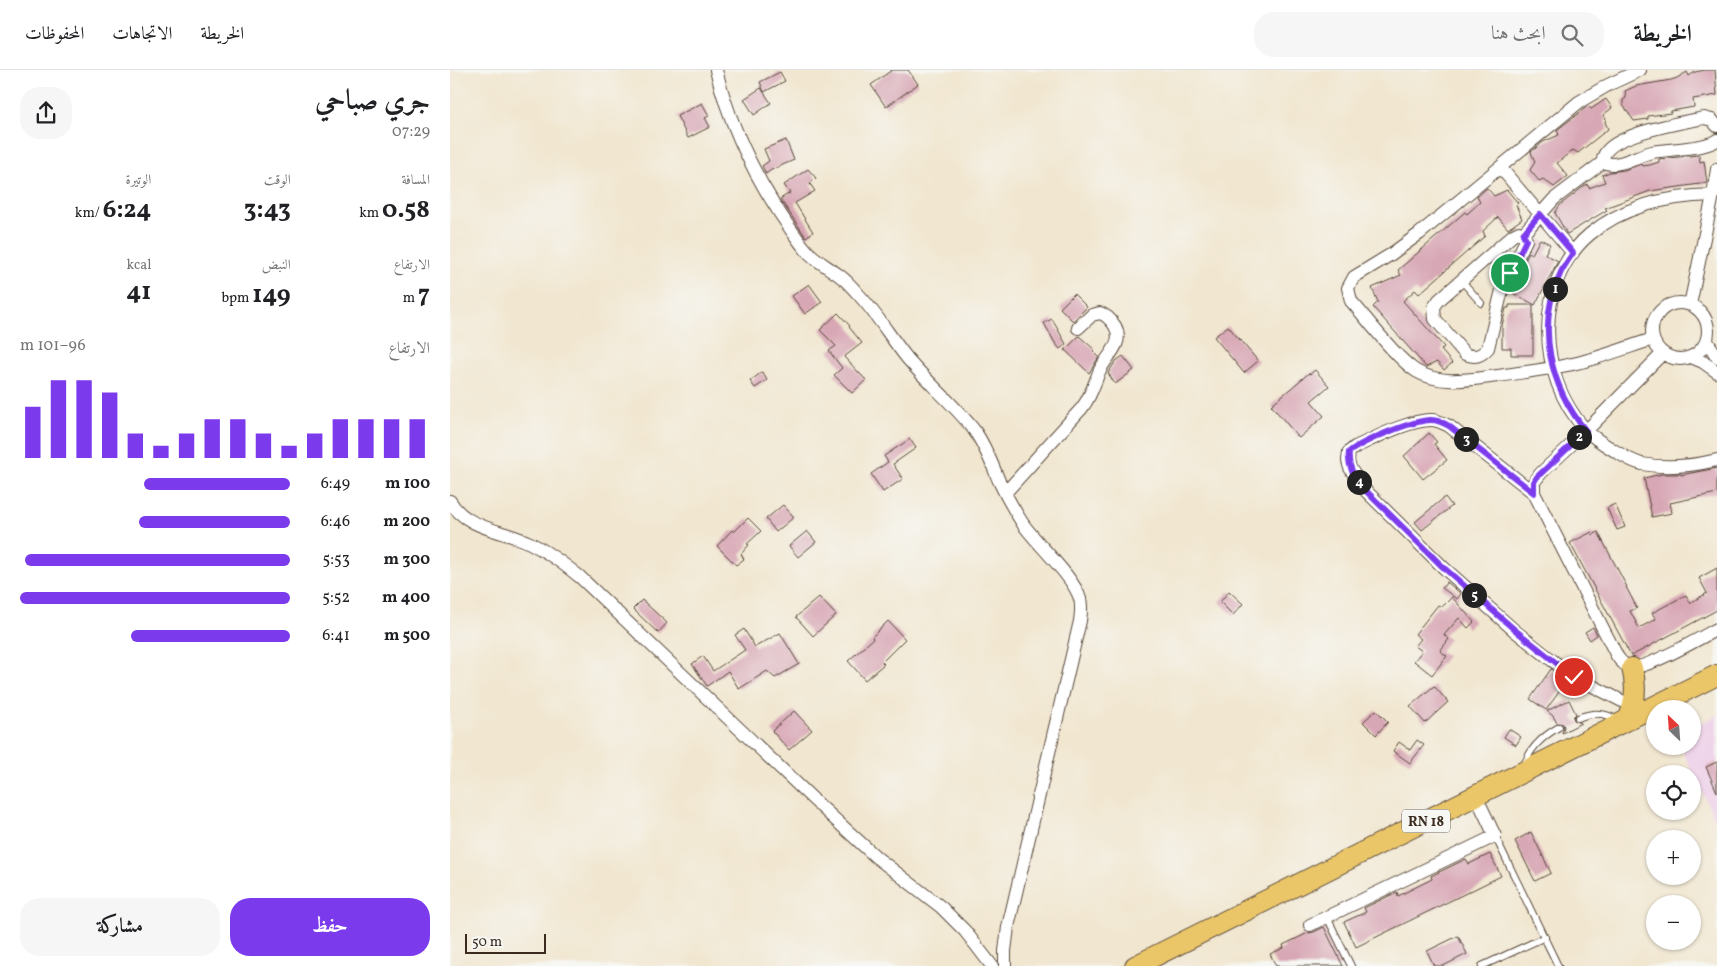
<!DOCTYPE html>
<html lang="ar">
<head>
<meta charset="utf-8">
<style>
	:root { --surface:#fff; --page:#f6f6f6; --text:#202124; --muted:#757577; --line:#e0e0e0; --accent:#7c3aed }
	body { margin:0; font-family:Vollkorn,Amiri,serif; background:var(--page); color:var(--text); direction:rtl; height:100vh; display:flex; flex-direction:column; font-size:19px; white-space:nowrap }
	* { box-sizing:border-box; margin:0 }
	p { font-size:16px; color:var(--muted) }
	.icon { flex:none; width:28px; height:28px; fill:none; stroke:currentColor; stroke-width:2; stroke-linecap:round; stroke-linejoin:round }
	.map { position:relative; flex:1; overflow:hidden; direction:ltr }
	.side { display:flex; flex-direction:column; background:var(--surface); width:450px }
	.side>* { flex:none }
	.needle { width:32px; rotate:335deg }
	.fabs { position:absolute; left:1196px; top:630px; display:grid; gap:10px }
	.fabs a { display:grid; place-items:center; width:55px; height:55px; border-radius:50%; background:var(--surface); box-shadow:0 1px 4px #0004; font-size:25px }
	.scale { position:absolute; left:15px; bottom:12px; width:81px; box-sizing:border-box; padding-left:5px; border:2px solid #3b2a1e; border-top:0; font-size:14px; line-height:18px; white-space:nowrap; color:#3b2a1e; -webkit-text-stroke:4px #f6f6f2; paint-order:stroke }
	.pin { position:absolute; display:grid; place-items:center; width:42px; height:42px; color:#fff; margin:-21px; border:2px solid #fff; border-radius:50%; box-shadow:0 1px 5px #0007 }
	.km { position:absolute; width:25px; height:25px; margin:-12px; border-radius:50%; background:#222; color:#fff; font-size:14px; line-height:25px; text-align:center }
	.round { display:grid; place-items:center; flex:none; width:52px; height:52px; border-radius:20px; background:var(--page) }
	.summary { display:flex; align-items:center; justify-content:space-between; height:85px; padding:0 20px }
	h1 { font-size:28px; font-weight:700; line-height:38px }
	.stats { display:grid; grid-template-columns:repeat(3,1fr); gap:8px; height:85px; padding:5px 20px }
	.stats div { display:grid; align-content:center }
	.stats b { font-size:25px; font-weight:700 }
	.stats small { font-size:14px; font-weight:400 }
	.stats p { font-size:14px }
	.chart { height:140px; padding:10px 20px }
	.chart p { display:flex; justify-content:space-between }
	.chart svg { width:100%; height:90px; margin-top:5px; stroke:var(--accent); stroke-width:6 }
	.action { display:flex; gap:10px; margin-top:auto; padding:10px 20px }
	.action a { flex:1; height:58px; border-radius:20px; background:var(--accent); color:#fff; font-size:20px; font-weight:700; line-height:58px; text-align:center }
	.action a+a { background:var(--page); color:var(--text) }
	ul { padding:0 20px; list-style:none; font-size:16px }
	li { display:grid; grid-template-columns:80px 60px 1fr; align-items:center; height:38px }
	li i { height:12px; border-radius:6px; background:var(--accent) }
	header { display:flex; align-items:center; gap:30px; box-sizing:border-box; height:70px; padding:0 25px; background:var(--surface); border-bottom:1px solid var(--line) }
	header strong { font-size:24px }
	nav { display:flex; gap:28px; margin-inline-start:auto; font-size:18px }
	.search { width:350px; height:45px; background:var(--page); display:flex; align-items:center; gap:12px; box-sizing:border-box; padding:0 18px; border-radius:20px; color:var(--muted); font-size:19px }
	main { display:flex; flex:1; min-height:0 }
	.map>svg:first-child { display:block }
</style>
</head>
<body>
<header>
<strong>الخريطة</strong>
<div class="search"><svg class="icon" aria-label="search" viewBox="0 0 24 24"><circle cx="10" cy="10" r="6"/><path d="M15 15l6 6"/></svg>ابحث هنا</div>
<nav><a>الخريطة</a><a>الاتجاهات</a><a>المحفوظات</a></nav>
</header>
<main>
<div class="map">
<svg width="1267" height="896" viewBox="0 0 1267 896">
	<rect width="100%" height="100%" fill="#f6f6f2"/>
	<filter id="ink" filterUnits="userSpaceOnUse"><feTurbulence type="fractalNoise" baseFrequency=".02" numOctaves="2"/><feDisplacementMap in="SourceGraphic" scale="10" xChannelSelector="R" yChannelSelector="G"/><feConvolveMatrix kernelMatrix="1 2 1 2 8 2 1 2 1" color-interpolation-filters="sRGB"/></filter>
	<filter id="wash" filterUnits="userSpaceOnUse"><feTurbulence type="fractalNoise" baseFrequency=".0096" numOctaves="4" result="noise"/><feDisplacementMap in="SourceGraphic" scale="20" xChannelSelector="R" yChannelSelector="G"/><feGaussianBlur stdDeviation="1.12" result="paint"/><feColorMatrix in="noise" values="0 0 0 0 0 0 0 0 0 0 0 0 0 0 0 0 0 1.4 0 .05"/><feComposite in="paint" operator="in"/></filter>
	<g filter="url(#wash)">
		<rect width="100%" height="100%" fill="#f1e6cf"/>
		<path fill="#eed0e8" d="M1267,645V754L1230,676H1242L1243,657Z"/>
		<g id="blocks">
			<path fill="#d8a7b5" d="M442,0H458L468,14L436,37L421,15Z
				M1255,0H1265L1267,25L1243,29L1244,37L1221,41V43L1198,46V49L1184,51L1173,35V30L1176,28L1175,21L1186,16L1221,10L1227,8L1237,2L1239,6L1245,2Z
				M330,2L335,11L314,22L310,12Z
				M311,18L321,33L304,45L294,29Z
				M1156,29L1162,38L1153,45L1156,49L1155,52L1158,59L1128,83L1123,80L1107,93L1118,106L1104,117L1093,109L1089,111L1080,100L1085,92L1081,82L1093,72L1109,65L1107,60L1134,39L1138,36L1141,39Z
				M252,33L259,46L255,48L260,57L238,68L227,46Z
				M336,70L344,90L321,100L316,104L312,96L319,91L314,79Z
				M1249,85L1250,92L1254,91L1257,113L1200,121L1155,138L1157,140L1117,164L1105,143L1110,135L1137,114L1139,118L1155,112L1152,105L1160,102L1174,100L1192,94L1193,96L1200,95L1209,92V89Z
				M358,99L366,108L360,114L365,121L345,133L363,162L356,167L330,129L340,123L334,115Z
				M1037,118L1044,126L1057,120L1068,133L1066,135L1072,149L1058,159L1048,147L1033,161L1035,166L969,224L965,220L953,231L994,277L991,280L1002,293L994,300L987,292L976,297L923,237L928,232L922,218L951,205L948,200L1015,142L1017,144L1030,132L1027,127Z
				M1090,169L1100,174L1095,184L1108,191L1085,235L1063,223L1065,219L1062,218L1079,182L1082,184Z
				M359,214L372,232L355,244L342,226Z
				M624,224L637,237L623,251L610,238Z
				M1059,235H1083V285H1061V278H1052V256L1056,238H1059Z
				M388,243L400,256L399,257L412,273L394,287L416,310L402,323L384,305L392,298L379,281L386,276L370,260Z
				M602,249L616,274L610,279L605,273L594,253Z
				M778,256L808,291L794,303L764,267Z
				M629,266L645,280L643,281L649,287L639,303L615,280Z
				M673,286L684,300L665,314L658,303L666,291Z
				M865,300L879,316L861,331L874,346L849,368L821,335L859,303L860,304Z
				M312,302L317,310L305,318L300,311Z
				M979,363L987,372L984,374L997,390L973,409L954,386Z
				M460,369L466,378L443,394L453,409L433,422L421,404L438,392L434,386Z
				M1267,398V423L1220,433L1222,443L1202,447L1194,408L1212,404H1231V405Z
				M995,427L1002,436L972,460L965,452Z
				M1165,434L1175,457L1167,460L1157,438Z
				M333,435L344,447L326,462L316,449Z
				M298,448L311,461L297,474L299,475L291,484L294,489L286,495L267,476L282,460L284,462Z
				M357,461L366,472L348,487L339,476Z
				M1142,462L1143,465L1148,462L1177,517H1176L1187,538L1180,541L1189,558L1206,549L1202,543L1236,525L1240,533L1257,523L1249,508L1267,498V540L1181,586L1120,473Z
				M997,512L1011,524L1007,529L992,518Z
				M779,521L793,534L783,545L770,532Z
				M369,527L386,545L363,566L346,547Z
				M1002,527L1024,552L1018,558L1009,548L994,565L999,569L990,581L997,586L982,605L964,591L972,581L965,576L971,569L965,564L988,535L992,537Z
				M192,530L217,553L208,563L183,539Z
				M438,551L455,569L432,592L434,594L415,610L398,591L423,569L422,567Z
				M1143,557L1147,565L1140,570L1135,562Z
				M294,559L305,577L330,563L349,594L325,608L317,601L289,619L278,601L257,616L242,594L253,586L263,601L295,580L285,565Z
				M1101,599L1117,611L1096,640L1080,629Z
				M984,616L998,632L975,653L960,636Z
				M1119,630L1126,644L1123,647L1124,650L1131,653L1112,663L1114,657L1113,654L1107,653L1103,646L1097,641Z
				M926,640L938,652L926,665L913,652Z
				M344,641L362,660L339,680L322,661Z
				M1059,659L1071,667L1066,675L1054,667Z
				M967,670L974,675L960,693L943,681L949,672L960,680Z
				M1267,692V722L1256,697Z
				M1081,762L1101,803L1085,811L1065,771Z
				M1040,784L1051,806L906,877L894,852L916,842L914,838L947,822L948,826L982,809L981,806L1016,789L1019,794Z
				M874,857L893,896H826L820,884L834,878L833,875L858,863L864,862Z
				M1008,866L1017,884L993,896H984L977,881Z"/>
		</g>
	</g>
	<g filter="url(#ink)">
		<use href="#blocks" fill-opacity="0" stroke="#564639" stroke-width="1"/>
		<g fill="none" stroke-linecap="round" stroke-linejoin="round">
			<defs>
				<path id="service" d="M1011,210L1031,233
					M1128,648C1142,642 1155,642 1167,650
					M1074,697C1079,678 1093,666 1109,657
					M1045,766L1108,896
					M877,847L901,896
					M1032,896L1095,867"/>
				<path id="minor" d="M266,0C282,64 313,123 352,175C362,189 377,196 390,206C397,211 403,218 409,225C427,244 440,267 457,288C478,313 504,334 524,360C535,375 542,394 549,411C556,426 564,440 573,454C587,474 624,507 630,529C632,536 631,544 630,551L558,857L555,881V896
					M1190,0L1158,15L1129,32L969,164L940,185L904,207L898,218L901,231C919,251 945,287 966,301C991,316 1021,309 1048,306C1074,302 1101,299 1127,293C1153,287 1178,277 1203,269
					M1153,92C1168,99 1187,85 1202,82C1218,79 1255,79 1267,70
					M1050,97L1123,183
					M1263,125C1219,126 1175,135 1140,164C1083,212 1087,307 1135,359C1143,368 1155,375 1165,381C1173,386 1183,392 1192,394C1218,399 1242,396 1267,390
					M1069,162L1073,164L1076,170L1052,220L1038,278C1031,286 1025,288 1015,284L985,249L984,237L989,230L1063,165Z
					M1073,164L1104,129L1153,92C1150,65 1234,52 1254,48L1262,50L1267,56
					M1202 261a28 28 0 1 1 56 0a28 28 0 1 1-56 0Z
					M1240,235L1263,125L1267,99
					M1257,271L1267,287
					M1213,283L1136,361L1091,403L1084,412V423L1167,586C1170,591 1175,596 1182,597C1195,600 1252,567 1267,559
					M1241,287L1253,292L1267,302
					M555,423L632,338C641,326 644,315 649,302C656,286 675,274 665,256C661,250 657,245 650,243L642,245L628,258
					M1084,423L999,356C993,353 988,350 981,350C959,350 925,368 905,377L899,382L898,391L900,398L913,418L994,498L1065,561L1103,591L1125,607L1172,631
					M0,431C16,459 53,460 80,473C98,482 114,494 130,507L365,731L426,787L491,837L515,861L542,896
					M860,855L1045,766L1026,726"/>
				<path id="primary" d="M1178,650C1186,632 1187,616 1182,598
					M685,896L1267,605"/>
			</defs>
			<use href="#service" stroke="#564639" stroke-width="8"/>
			<use href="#minor" stroke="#564639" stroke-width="14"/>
			<use href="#primary" stroke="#564639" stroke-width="22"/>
			<use href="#service" stroke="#fff" stroke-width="6"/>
			<use href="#minor" stroke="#fff" stroke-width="12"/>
			<use href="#primary" stroke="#ebc669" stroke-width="20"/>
		</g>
	</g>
	<g fill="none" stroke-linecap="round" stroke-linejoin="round" filter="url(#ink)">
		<defs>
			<path id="route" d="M1060,203L1076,170L1073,164L1090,144L1123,183C1119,189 1114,196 1111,202C1085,256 1100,317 1136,361L1087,407L1084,412V423L999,356C994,353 988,350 981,350C963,350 913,371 899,382C897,397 905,407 913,418L994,498L1065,560L1124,607"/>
		</defs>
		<use href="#route" stroke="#fff" stroke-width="10"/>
		<use href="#route" stroke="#7c3aed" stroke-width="6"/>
	</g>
	<g text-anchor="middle" stroke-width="4" stroke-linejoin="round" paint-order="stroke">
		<rect fill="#f6f6f2" stroke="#73675e" stroke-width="1" x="952" y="739.5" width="48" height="23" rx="4"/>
		<g font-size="14" font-weight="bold" fill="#3b2a1e">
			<text x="976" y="756">RN 18</text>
		</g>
	</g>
</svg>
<div class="fabs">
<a><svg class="needle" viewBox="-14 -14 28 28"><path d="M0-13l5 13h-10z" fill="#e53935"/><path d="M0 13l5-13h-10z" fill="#757577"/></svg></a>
<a><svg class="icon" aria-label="locate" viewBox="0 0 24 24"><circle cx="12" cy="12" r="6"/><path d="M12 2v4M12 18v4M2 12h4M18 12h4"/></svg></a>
<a>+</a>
<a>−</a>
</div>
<div class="scale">50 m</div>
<div class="pin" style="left:1060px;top:203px;background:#1e9e55"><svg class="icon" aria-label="arrive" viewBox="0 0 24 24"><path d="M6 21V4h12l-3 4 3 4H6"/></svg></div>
<div class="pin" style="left:1124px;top:607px;background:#d93025"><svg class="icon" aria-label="check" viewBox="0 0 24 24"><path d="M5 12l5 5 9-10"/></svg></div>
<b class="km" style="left:1105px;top:219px">1</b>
<b class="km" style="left:1129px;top:367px">2</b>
<b class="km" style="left:1016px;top:369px">3</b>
<b class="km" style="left:909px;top:412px">4</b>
<b class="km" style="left:1024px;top:525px">5</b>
</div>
<section class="side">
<div class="summary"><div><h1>جري صباحي</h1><p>07:29</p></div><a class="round"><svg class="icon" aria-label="share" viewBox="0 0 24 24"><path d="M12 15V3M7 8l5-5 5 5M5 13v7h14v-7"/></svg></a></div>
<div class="stats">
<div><p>المسافة</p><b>0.58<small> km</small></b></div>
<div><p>الوقت</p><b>3:43</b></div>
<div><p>الوتيرة</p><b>6:24<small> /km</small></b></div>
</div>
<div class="stats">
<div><p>الارتفاع</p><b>7<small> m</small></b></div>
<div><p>النبض</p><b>149<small> bpm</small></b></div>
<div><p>kcal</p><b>41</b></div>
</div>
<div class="chart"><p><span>الارتفاع</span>96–101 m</p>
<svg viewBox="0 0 160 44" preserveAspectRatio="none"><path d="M5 44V19M15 44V6M25 44V6M35 44V12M45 44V32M55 44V38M65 44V32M75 44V25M85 44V25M95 44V32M105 44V38M115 44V32M125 44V25M135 44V25M145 44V25M155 44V25"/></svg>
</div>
<ul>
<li><b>100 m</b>6:49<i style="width:54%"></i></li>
<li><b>200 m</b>6:46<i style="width:56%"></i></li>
<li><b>300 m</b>5:53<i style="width:98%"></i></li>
<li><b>400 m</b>5:52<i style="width:100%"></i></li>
<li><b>500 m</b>6:41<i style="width:59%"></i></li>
</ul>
<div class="action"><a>حفظ</a><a>مشاركة</a></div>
</section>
</main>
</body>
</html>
